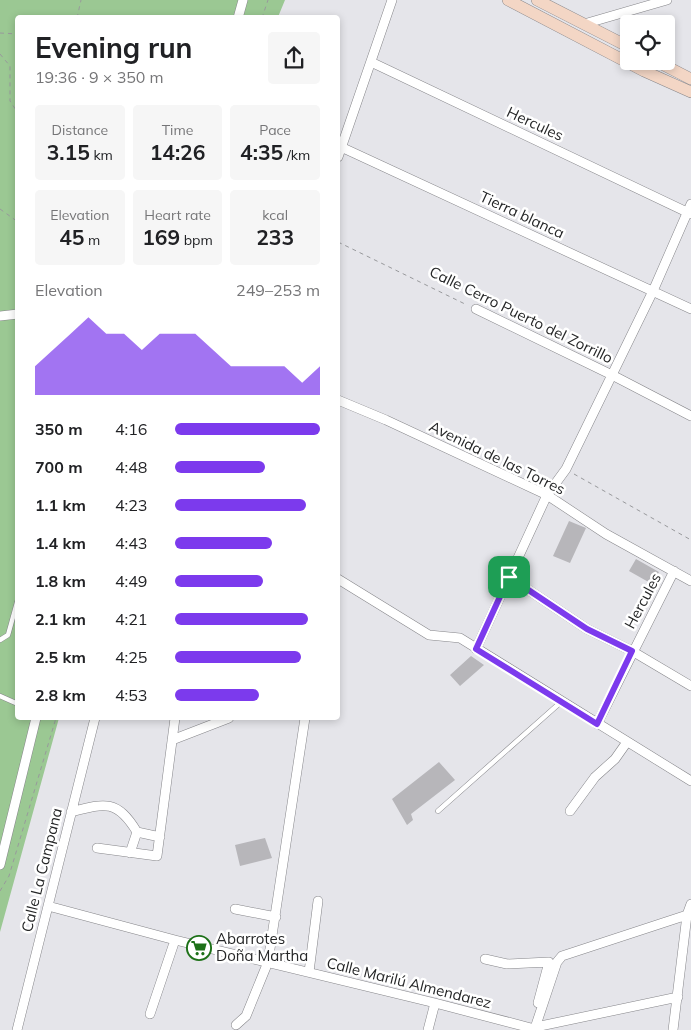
<!DOCTYPE html>
<html lang="en">
<head>
<meta charset="utf-8">
<style>
	:root { --surface:#fff; --page:#f6f6f6; --text:#202124; --muted:#757577; --accent:#7c3aed }
	body { margin:0; font-family:Mulish,sans-serif; background:var(--page); color:var(--text); height:100vh; display:flex; flex-direction:column; font-size:19px; white-space:nowrap }
	* { box-sizing:border-box; margin:0 }
	p { font-size:16px; color:var(--muted) }
	.icon { flex:none; width:28px; height:28px; fill:none; stroke:currentColor; stroke-width:2; stroke-linecap:round; stroke-linejoin:round }
	.map { position:relative; flex:1; overflow:hidden }
	.side { position:absolute; left:15px; top:15px; width:325px; height:705px; display:flex; flex-direction:column; background:var(--surface); border-radius:5px; box-shadow:0 2px 8px #0003 }
	.side>* { flex:none }
	.tools { position:absolute; left:620px; top:15px; display:grid; gap:10px }
	.tools a { display:grid; place-items:center; width:55px; height:55px; border-radius:5px; background:var(--surface); box-shadow:0 2px 8px #0003; font-size:25px }
	.pin { position:absolute; display:grid; place-items:center; width:42px; height:42px; color:#fff; margin:-21px; border-radius:10px; box-shadow:0 2px 8px #0006 }
	.round { display:grid; place-items:center; flex:none; width:52px; height:52px; border-radius:5px; background:var(--page) }
	.headline { display:flex; align-items:center; justify-content:space-between; height:85px; padding:0 20px }
	h1 { font-size:28px; font-weight:700; line-height:38px }
	.figures { display:grid; grid-template-columns:repeat(3,1fr); gap:8px; height:85px; padding:5px 20px }
	.figures div { display:grid; align-content:center; border-radius:5px; background:var(--page); text-align:center }
	.figures b { font-size:21px; font-weight:700 }
	.figures small { font-size:14px; font-weight:400 }
	.figures p { font-size:14px }
	.chart { height:140px; padding:10px 20px }
	.chart p { display:flex; justify-content:space-between }
	.chart svg { width:100%; height:90px; margin-top:5px; fill:var(--accent); opacity:.7 }
	ul { padding:0 20px; list-style:none; font-size:16px }
	li { display:grid; grid-template-columns:80px 60px 1fr; align-items:center; height:38px }
	li i { height:12px; border-radius:6px; background:var(--accent) }
	.map>svg:first-child { display:block }
</style>
</head>
<body>
<div class="map">
<svg width="691" height="1030" viewBox="0 0 691 1030">
	<rect width="100%" height="100%" fill="#e5e5ea"/>
	<path fill="#9bc893" d="M0,0H285L278,17L18,18V718H59L0,932Z"/>
	<path fill="#b7b6ba" d="M569,521L586,528L570,563L553,556Z
		M636,559L659,572L652,584L629,571Z
		M471,656L484,665L460,686L450,675Z
		M439,762L455,780L411,814L413,820L407,825L392,799Z
		M265,838L272,858L240,866L235,845Z"/>
	<g fill="none" stroke-linecap="round" stroke-linejoin="round">
		<defs>
			<path id="lane" d="M0,640L8,635L18,599
				M0,696L18,704
				M438,811L561,702"/>
			<path id="street" d="M238,18L243,0
				M584,24L667,0
				M371,62L691,214
				M341,147L691,309
				M338,157L392,0
				M476,309L612,375L691,416
				M0,316L18,314
				M338,400L386,420L547,495L606,534L691,581
				M509,577L587,629L632,651L691,686
				M338,579L429,635L460,638L691,781
				M476,649L547,495L566,469L653,291L691,204
				M597,724L674,571
				M172,740L229,718
				M570,811L595,777L615,759L627,742
				M71,812C105,803 117,799 137,832L160,837
				M97,848L157,856L175,718
				M130,853L137,832
				M0,865L36,718
				M48,906L175,940L435,1003L531,1028L678,997
				M235,909L276,917
				M485,959L507,964L549,962L538,1003
				M309,972L318,901
				M150,1014L175,940
				M236,1025L246,1016L268,962L305,718
				M535,1028L557,962L562,956L687,915
				M17,1030L95,718
				M428,1030L435,1003
				M673,1030L687,915L691,904"/>
			<path id="secondary" d="M508,0L644,71L691,92
				M537,0L629,47
				M656,61L691,79"/>
		</defs>
		<use href="#lane" stroke="#86868a" stroke-width="5.5"/>
		<use href="#street" stroke="#86868a" stroke-width="10"/>
		<use href="#secondary" stroke="#86868a" stroke-width="12"/>
		<path stroke="#98999c" stroke-width="1" stroke-dasharray="4 4" stroke-linecap="butt" d="M77,18L81,0
			M262,18L268,0
			M0,33L18,34
			M0,54L10,66V101L18,113
			M0,209L18,222
			M338,242L467,305
			M574,474L691,540
			M0,891L9,876L56,718"/>
		<use href="#lane" stroke="#fff" stroke-width="4.5"/>
		<use href="#street" stroke="#fff" stroke-width="9"/>
		<use href="#secondary" stroke="#f3d6c5" stroke-width="11"/>
	</g>
	<g fill="none" stroke-linecap="round" stroke-linejoin="round">
		<defs>
			<path id="route" d="M509,577L587,629L632,651L597,724L476,649Z"/>
		</defs>
		<use href="#route" stroke="#fff" stroke-width="10"/>
		<use href="#route" stroke="#7c3aed" stroke-width="6"/>
	</g>
	<defs>
		<symbol id="supermarket-ring" viewBox="-11 -11 22 22"><circle r="9.5" fill="#fff" stroke="#1d7018" stroke-width="1.5"/><path d="M-6-5.5h2.5l.6 2H6L4.5 2H-2.5L-4.4-4H-6ZM-1.5 3.2a1.3 1.3 0 1 0 .1 0ZM3 3.2a1.3 1.3 0 1 0 .1 0Z" fill="#1d7018"/></symbol>
	</defs>
	<g fill-rule="evenodd">
		<use href="#supermarket-ring" x="185" y="934" width="28" height="28"/>
	</g>
	<g text-anchor="middle" stroke-width="5" stroke-linejoin="round" paint-order="stroke">
		<g font-size="15" fill="#252627" stroke="#fff">
			<text transform="translate(535 124) rotate(25)" y="5">Hercules</text>
			<text transform="translate(522 215) rotate(25)" y="5">Tierra blanca</text>
			<text transform="translate(521 315) rotate(26)" y="5">Calle Cerro Puerto del Zorrillo</text>
			<text transform="translate(497 458) rotate(26)" y="5">Avenida de las Torres</text>
			<text transform="translate(643 601) rotate(-62)" y="5">Hercules</text>
			<text transform="translate(42 870) rotate(-76)" y="5">Calle La Campana</text>
			<text transform="translate(409 983) rotate(14)" y="5">Calle Marilú Almendarez</text>
		</g>
		<g font-size="15" fill="#252627" stroke="#fff" text-anchor="start">
			<text x="216" y="944">Abarrotes<tspan x="216" dy="17">Doña Martha</tspan></text>
		</g>
	</g>
</svg>
<div class="tools">
<a><svg class="icon" aria-label="locate" viewBox="0 0 24 24"><circle cx="12" cy="12" r="6"/><path d="M12 2v4M12 18v4M2 12h4M18 12h4"/></svg></a>
</div>
<div class="pin" style="left:509px;top:577px;background:#1e9e55"><svg class="icon" aria-label="arrive" viewBox="0 0 24 24"><path d="M6 21V4h12l-3 4 3 4H6"/></svg></div>
<section class="side">
<div class="headline"><div><h1>Evening run</h1><p>19:36 · 9 × 350 m</p></div><a class="round"><svg class="icon" aria-label="share" viewBox="0 0 24 24"><path d="M12 15V3M7 8l5-5 5 5M5 13v7h14v-7"/></svg></a></div>
<div class="figures">
<div><p>Distance</p><b>3.15<small> km</small></b></div>
<div><p>Time</p><b>14:26</b></div>
<div><p>Pace</p><b>4:35<small> /km</small></b></div>
</div>
<div class="figures">
<div><p>Elevation</p><b>45<small> m</small></b></div>
<div><p>Heart rate</p><b>169<small> bpm</small></b></div>
<div><p>kcal</p><b>233</b></div>
</div>
<div class="chart"><p><span>Elevation</span>249–253 m</p>
<svg viewBox="0 0 160 44" preserveAspectRatio="none"><path d="M0 44V30L10 22L20 14L30 6L40 14L50 14L60 22L70 14L80 14L90 14L100 22L110 30L120 30L130 30L140 30L150 38L160 30V44z"/></svg>
</div>
<ul>
<li><b>350 m</b>4:16<i style="width:100%"></i></li>
<li><b>700 m</b>4:48<i style="width:62%"></i></li>
<li><b>1.1 km</b>4:23<i style="width:90%"></i></li>
<li><b>1.4 km</b>4:43<i style="width:67%"></i></li>
<li><b>1.8 km</b>4:49<i style="width:61%"></i></li>
<li><b>2.1 km</b>4:21<i style="width:92%"></i></li>
<li><b>2.5 km</b>4:25<i style="width:87%"></i></li>
<li><b>2.8 km</b>4:53<i style="width:58%"></i></li>
</ul>
</section>
</div>
</body>
</html>
